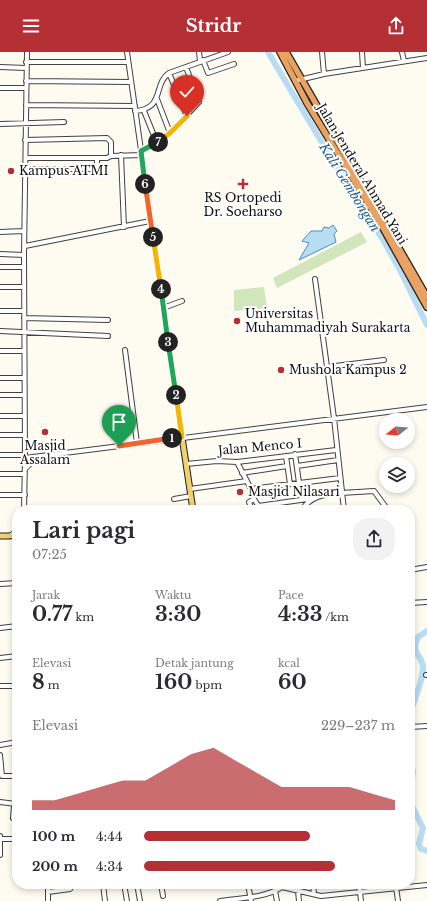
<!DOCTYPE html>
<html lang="id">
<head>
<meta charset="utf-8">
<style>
	:root { --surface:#fff; --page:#f2f2f3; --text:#2b2b33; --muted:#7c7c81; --accent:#b53035 }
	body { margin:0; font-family:"Libre Baskerville",serif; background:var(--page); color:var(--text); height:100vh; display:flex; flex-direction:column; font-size:15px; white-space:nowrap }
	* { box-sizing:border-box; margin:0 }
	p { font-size:13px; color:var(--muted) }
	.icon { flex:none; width:22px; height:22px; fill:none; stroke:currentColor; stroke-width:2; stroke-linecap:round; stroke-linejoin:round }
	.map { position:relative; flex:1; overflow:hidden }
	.details { position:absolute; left:12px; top:453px; width:403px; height:384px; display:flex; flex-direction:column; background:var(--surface); border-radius:16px; box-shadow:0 2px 6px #0003 }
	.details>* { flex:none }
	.needle { width:26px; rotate:253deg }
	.fabs { position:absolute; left:379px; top:361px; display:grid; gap:8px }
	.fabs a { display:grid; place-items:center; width:36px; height:36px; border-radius:50%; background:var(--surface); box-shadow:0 2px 6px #0003; font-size:20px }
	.pin { position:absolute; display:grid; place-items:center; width:34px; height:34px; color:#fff; margin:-41px -17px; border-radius:50% 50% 50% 0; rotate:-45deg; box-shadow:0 0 4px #0007 }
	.pin .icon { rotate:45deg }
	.km { position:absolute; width:20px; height:20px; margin:-10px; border-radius:50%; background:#222; color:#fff; font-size:11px; line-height:20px; text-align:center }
	.round { display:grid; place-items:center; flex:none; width:42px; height:42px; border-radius:16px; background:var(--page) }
	.overview { display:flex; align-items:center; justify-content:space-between; height:68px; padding:0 20px }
	h1 { font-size:22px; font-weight:700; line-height:30px }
	.stats { display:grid; grid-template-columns:repeat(3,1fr); gap:6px; height:68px; padding:4px 20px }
	.stats div { display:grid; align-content:center }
	.stats b { font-size:20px; font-weight:700 }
	.stats small { font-size:11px; font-weight:400 }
	.stats p { font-size:11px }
	.chart { height:112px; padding:8px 20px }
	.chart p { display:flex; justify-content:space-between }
	.chart svg { width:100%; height:72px; margin-top:4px; fill:var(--accent); opacity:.7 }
	ul { padding:0 20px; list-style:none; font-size:13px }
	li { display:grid; grid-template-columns:64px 48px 1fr; align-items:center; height:30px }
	li i { height:10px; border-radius:5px; background:var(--accent) }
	header { display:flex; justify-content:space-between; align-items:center; height:52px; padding:0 20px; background:var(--accent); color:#fff; font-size:18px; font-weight:700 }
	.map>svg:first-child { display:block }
</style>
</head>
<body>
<header><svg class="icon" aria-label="menu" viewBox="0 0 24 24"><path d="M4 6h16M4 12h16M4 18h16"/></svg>Stridr<svg class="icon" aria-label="share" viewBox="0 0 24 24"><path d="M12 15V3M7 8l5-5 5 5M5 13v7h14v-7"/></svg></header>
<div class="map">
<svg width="427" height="849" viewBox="0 0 427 849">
	<rect width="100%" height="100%" fill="#fefbf0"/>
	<path fill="#d1e6bc" d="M361,180L367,190L277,236L273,226Z
		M264,235L267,256L234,259V238Z"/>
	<path fill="#b8dcf2" stroke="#4590c4" d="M333,173L337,179L334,182L336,190L299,208L309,191L302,189L311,179H322L324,175L329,176Z"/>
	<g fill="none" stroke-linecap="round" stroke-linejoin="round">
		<path stroke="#b8dcf2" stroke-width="6" d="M268,0L355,146L382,186L400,218L427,273
			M410,663C414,647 422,632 423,617C424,603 409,603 418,585L427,579
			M410,686V693
			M410,702L413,721L410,737
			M410,750L423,776L419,792L421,797L427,799"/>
		<defs>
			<path id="minor" d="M27,0L24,203L25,406L427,355
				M127,0L182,385
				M199,0L200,9
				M322,0L324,22
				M362,0L363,16
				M402,0L404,9
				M203,8L208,21L234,12
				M26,10H128
				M0,15L26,16
				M169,21L187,64
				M26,29L131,30
				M295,29L324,22L427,6
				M0,36H26
				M157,47L170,81
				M26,53L135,54
				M135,59C165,57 153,32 169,21L228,0
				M144,59L157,91
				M0,72L64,70
				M25,88L107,86L111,90V104L141,103
				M141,99L167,84L199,50L186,15
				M121,103L124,175
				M26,106H107L111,104
				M25,117H91L97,113V106
				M0,180L24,179
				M25,194L150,169
				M0,202L24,203
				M0,215H24
				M315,227L334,366L344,458
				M0,235H24
				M163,256L182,249
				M0,259H24
				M24,266L108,268
				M0,279L108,284
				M125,298L137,391
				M0,299H24
				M327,315L384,308
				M0,326H24
				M0,343H24
				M0,364H24
				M0,383H25
				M295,402L299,431
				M0,403H25
				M286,404L290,432
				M237,410L251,437L340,426
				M186,412L217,409L237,410L336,398
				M297,414L338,408
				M25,417L37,405
				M242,421L287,414
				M0,422H24
				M190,437L247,429
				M341,441L374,439L388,458
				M0,443H25
				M174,447L191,444
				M258,454L315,446
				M24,458L25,406
				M230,458H236
				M252,458L249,450L254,447L261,458
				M302,458C310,444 327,442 341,440
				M10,484L17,479
				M410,518L427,515
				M0,532L17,531
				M410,551L427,550
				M0,576L17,574
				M0,606L17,604
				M426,623H427
				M0,634H17
				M410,675L427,674
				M0,693L17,690
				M0,703L2,724H17
				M0,750L16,752
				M13,766L14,754L17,752
				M0,784V803
				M0,787H17
				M103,832L105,849
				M124,832L127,849
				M137,832L140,849
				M161,832L163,844
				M248,832L251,849
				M313,832L314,842
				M359,832L361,849
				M396,835L398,849
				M275,839L277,849
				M298,839L299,849
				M48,840L70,837
				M48,849V832
				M220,849C240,846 265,846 282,835L321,844L427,833"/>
			<path id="major" d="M182,385L193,458
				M0,484H10"/>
			<path id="highway" d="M280,0L307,51L383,176L427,255
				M286,0L427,245"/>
		</defs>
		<use href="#minor" stroke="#414141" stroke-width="6"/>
		<use href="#major" stroke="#1f1f1f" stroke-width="7"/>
		<use href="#highway" stroke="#1f1f1f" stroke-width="8"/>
		<use href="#minor" stroke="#fff" stroke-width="4"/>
		<use href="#major" stroke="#efd170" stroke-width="5"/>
		<use href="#highway" stroke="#eaa262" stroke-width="5.5"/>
	</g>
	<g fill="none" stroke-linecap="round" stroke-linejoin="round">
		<defs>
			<path id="split-1" d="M119,394L172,386"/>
			<path id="split-2" d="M172,386L182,385L176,343"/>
			<path id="split-3" d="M168,290L176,343"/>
			<path id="split-4" d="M161,237L168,290"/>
			<path id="split-5" d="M153,185L161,237"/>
			<path id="split-6" d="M145,132L153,185"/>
			<path id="split-7" d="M145,132L141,99L158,90"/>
			<path id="split-8" d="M158,90L170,81L187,64"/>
		</defs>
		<use href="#split-1" stroke="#fff" stroke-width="8"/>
		<use href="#split-2" stroke="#fff" stroke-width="8"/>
		<use href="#split-3" stroke="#fff" stroke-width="8"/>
		<use href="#split-4" stroke="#fff" stroke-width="8"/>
		<use href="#split-5" stroke="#fff" stroke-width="8"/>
		<use href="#split-6" stroke="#fff" stroke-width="8"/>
		<use href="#split-7" stroke="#fff" stroke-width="8"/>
		<use href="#split-8" stroke="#fff" stroke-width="8"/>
		<use href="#split-1" stroke="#f0652b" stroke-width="5"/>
		<use href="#split-2" stroke="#f5b400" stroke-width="5"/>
		<use href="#split-3" stroke="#22a559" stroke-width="5"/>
		<use href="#split-4" stroke="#22a559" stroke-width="5"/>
		<use href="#split-5" stroke="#f5b400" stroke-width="5"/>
		<use href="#split-6" stroke="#f0652b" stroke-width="5"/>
		<use href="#split-7" stroke="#22a559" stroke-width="5"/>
		<use href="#split-8" stroke="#f5b400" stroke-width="5"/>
	</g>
	<g fill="#b53035" stroke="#fff" stroke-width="1.5">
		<circle cx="11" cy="119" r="4"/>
		<path d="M241 126h4v4h4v4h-4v4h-4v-4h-4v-4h4z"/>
		<circle cx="237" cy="269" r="4"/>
		<circle cx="281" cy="318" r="4"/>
		<circle cx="45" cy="380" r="4"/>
		<circle cx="240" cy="440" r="4"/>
	</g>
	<g text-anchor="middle" stroke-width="4" stroke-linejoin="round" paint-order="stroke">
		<g font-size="12" fill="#0e0e0e" stroke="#fff" text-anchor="start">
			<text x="19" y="123">Kampus ATMI</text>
			<text x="243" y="150" text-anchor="middle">RS Ortopedi<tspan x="243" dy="14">Dr. Soeharso</tspan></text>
			<text x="245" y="266">Universitas<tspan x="245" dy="14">Muhammadiyah Surakarta</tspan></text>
			<text x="289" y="322">Mushola Kampus 2</text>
			<text x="45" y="398" text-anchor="middle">Masjid<tspan x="45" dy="14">Assalam</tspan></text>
			<text x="248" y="444">Masjid Nilasari</text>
		</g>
		<g font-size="12" fill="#0e0e0e" stroke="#fff">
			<text transform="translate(362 122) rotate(59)" y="4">Jalan Jenderal Ahmad Yani</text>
			<text transform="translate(260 395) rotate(-5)" y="4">Jalan Menco I</text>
		</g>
		<g font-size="13" font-style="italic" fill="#206297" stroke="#fff">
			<text transform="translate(350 135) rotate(58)" y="5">Kali Gembongan</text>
		</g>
	</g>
</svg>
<div class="fabs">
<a><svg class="needle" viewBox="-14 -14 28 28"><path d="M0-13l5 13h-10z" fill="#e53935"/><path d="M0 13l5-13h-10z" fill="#7c7c81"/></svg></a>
<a><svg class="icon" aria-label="layers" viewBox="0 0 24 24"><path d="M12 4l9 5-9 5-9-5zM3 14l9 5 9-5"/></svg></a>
</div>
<div class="pin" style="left:119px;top:394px;background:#1e9e55"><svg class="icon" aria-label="arrive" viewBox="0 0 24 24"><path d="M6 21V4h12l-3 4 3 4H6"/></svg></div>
<div class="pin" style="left:187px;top:64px;background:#d93025"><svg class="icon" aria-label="check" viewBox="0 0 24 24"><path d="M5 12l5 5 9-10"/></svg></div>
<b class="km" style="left:172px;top:386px">1</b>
<b class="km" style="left:176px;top:343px">2</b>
<b class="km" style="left:168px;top:290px">3</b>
<b class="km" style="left:161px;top:237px">4</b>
<b class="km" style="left:153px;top:185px">5</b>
<b class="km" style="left:145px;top:132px">6</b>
<b class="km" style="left:158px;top:90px">7</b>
<section class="details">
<div class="overview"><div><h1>Lari pagi</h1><p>07:25</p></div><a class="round"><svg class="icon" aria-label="share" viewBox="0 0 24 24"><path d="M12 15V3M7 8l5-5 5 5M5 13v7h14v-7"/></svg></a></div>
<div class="stats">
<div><p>Jarak</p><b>0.77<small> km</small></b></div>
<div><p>Waktu</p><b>3:30</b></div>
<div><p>Pace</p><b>4:33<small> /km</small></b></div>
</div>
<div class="stats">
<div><p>Elevasi</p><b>8<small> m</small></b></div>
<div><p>Detak jantung</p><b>160<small> bpm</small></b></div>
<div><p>kcal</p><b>60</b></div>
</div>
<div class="chart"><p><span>Elevasi</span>229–237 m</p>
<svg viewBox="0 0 160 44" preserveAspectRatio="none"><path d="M0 44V38L10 38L20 34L30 30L40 26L50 26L60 18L70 10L80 6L90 14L100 22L110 30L120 30L130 30L140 30L150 34L160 38V44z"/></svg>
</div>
<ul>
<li><b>100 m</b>4:44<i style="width:66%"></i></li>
<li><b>200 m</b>4:34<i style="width:76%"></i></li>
</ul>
</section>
</div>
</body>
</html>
